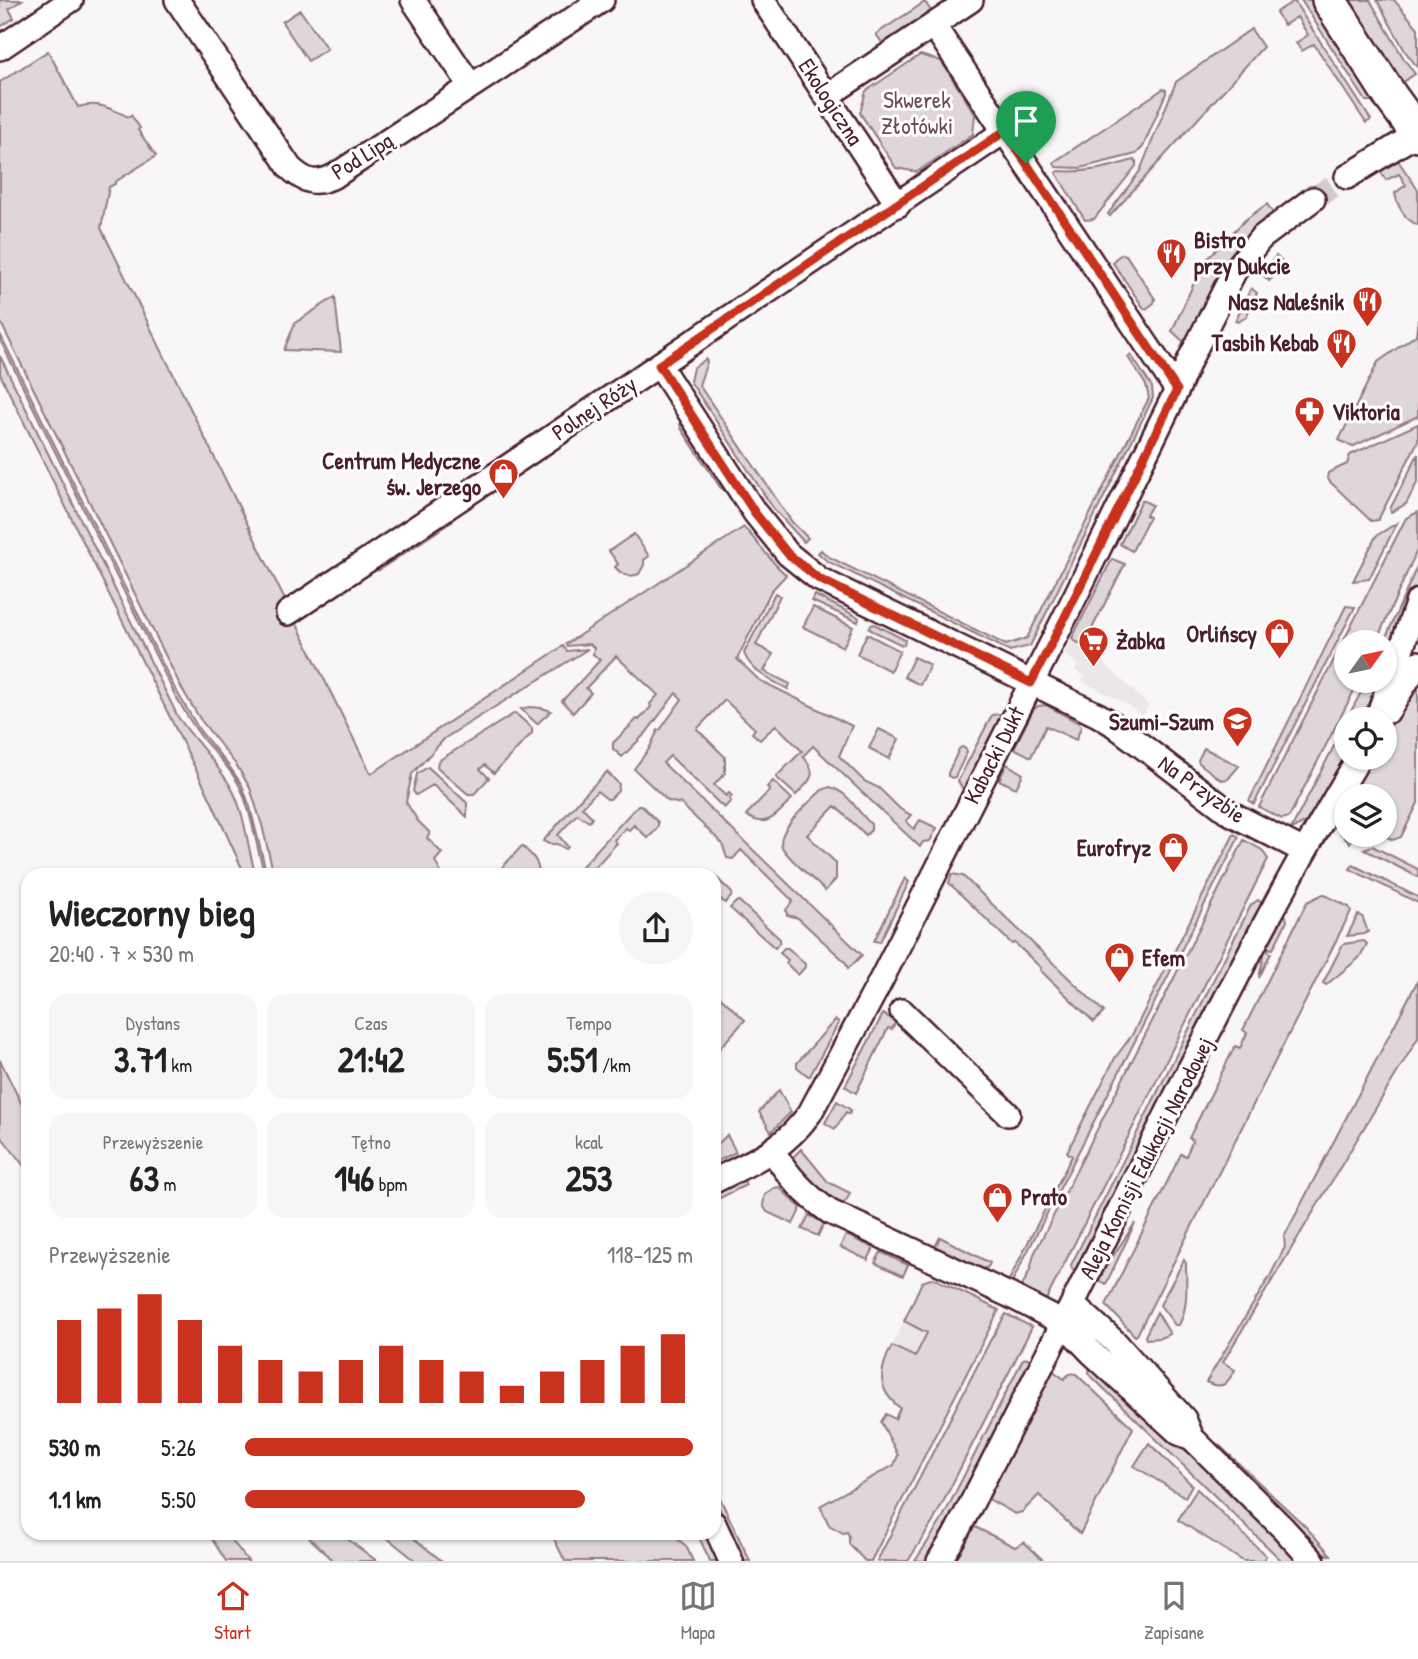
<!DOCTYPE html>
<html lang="pl">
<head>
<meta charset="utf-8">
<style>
	:root { --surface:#fff; --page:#f6f6f6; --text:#222; --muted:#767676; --line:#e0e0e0; --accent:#c8321e }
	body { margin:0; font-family:"Patrick Hand",sans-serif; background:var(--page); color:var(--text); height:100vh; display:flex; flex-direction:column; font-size:26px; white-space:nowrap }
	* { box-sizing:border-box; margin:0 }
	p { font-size:23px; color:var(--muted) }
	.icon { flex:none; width:38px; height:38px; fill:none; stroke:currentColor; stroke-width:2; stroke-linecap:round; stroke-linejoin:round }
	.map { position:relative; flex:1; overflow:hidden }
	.details { position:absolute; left:21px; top:868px; width:700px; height:672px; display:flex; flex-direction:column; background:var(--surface); border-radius:21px; box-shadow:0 2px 5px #0004 }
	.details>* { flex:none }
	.needle { width:46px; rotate:57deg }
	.fabs { position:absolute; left:1334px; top:630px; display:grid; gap:14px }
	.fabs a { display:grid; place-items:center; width:63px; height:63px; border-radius:50%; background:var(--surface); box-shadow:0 2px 5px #0004; font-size:35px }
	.pin { position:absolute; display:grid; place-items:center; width:60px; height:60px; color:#fff; margin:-72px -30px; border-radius:50% 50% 50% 0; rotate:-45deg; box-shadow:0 0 7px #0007 }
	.pin .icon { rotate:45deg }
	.round { display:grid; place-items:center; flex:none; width:74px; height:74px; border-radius:37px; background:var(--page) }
	.summary { display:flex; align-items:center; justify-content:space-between; height:119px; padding:0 28px }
	h1 { font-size:38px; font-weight:700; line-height:52px }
	.metrics { display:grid; grid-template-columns:repeat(3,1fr); gap:10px; height:119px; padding:7px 28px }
	.metrics div { display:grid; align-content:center; border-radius:18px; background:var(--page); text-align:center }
	.metrics b { font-size:35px; font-weight:700 }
	.metrics small { font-size:19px; font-weight:400 }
	.metrics p { font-size:19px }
	.chart { height:196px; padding:14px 28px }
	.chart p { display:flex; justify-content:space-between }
	.chart svg { width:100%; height:126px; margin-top:7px; stroke:var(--accent); stroke-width:6 }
	ul { padding:0 28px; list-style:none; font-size:23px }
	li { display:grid; grid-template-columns:112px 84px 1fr; align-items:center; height:52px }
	li i { height:18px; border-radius:9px; background:var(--accent) }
	.dock { display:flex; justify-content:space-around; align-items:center; height:98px; border-top:2px solid var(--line); background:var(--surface); font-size:19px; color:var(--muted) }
	.dock a { display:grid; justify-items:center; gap:4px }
	.dock .active { color:var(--accent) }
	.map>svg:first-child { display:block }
</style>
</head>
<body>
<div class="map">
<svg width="1418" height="1561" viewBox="0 0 1418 1561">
	<rect width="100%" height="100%" fill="#f8f6f7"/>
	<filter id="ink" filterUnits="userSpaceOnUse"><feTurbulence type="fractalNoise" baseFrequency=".0143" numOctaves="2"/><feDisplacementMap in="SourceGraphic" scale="14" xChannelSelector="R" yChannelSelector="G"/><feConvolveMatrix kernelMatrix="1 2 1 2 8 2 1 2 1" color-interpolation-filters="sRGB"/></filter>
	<g filter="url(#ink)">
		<path fill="#ebe6e8" d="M1074,634L1148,705L1143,716L1125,703L1082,681L1085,676L1075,671L1078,664L1064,654Z
			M904,1321L927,1333L915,1357L892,1346Z"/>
		<path fill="#ded6d9" stroke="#947a82" stroke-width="2" d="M0,0H22L9,9L14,18L0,27Z
			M1301,0H1313L1376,98L1371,101H1366Z
			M1344,0H1370L1404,59L1415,74L1400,84Z
			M1377,0H1394L1418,28V68L1405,51Z
			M1294,1L1371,120L1366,123L1314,44L1302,51L1296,43L1308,35L1297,17L1284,25L1276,12Z
			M925,2L931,11L883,44L876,34Z
			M300,10L327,49L308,61L282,22Z
			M1251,29L1263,47L1110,216L1108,214L1140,171L1176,82Z
			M48,51L78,107C99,101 109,108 129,117L131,115L140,128L138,130L156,156L115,182V184L109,187L101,228L371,774L563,646L567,651L588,649L445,738L412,774L406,802L418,821L430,833L427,838L442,853L435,861L442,875H274L262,825L250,788L237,766L200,719L181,687L0,321V82Z
			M920,55L941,61L975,114L973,134L917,172L896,168L860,113L866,91Z
			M1163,89L1166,90V93L1143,147L1136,154L1080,168L1056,167L1054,162Z
			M1397,159L1418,190V225C1405,220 1397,206 1395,193L1406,185L1399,174L1386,180L1380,171L1383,167Z
			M1134,160L1136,161V166L1094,219L1085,220L1056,173L1058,171C1088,173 1106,168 1134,160Z
			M1267,204L1274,215C1254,229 1236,246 1223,267C1210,289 1200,320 1189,344H1186L1172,331L1203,263L1245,220Z
			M1122,254L1126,255L1155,299L1154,303L1146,309L1143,307L1113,263L1115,259Z
			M1276,256L1285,265L1269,281L1261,273Z
			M1251,288L1257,293L1246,317L1238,322L1235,321Z
			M335,297L341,352L284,350L295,323Z
			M1418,319V416L1352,447L1339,440L1378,362L1416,335Z
			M0,334L174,687L200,731L229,766L242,785L250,807L267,875H265C256,847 253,818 242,791C233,771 217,756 203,739C192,725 183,709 174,693L0,340Z
			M1131,355L1152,387L1153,398L1030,646L1010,651L827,561L818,553L821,550L827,556L1006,645L1027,638L1149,398L1146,385L1128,357Z
			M0,356L178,717C195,742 219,764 233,791C246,817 247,848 256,875H245L210,798L0,374Z
			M706,359L707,362L699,385L792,522L808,538L804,542L773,508L690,381L693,368Z
			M678,412L735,499L720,487L681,428Z
			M1418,424V441L1378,520L1371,521L1327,479L1328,473L1347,464L1350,455Z
			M1418,454V481L1406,504L1391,512L1390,509Z
			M1142,500L1152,505L1146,515L1149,517L1132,551L1120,544Z
			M1418,512V548L1376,642H1346V681H1359L1289,817L1282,819L1259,807L1406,518Z
			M450,516L453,521L379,570L381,562Z
			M1397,523L1369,579L1353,581L1376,536Z
			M744,527L775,564L786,575L771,591L737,659L759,680L852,726L839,756L864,781L879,788L900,809L911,815L906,821L914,829L920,820L937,828L930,841L923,842L920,847L813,746L803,756C819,775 811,779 796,795L776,777L802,751L776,725L760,740L752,733L755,729L725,700L697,729L725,757V773L714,785L726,796L729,793L732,796L729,799L731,801L724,808L670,756L663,763L862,955L848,969L846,963L840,957L798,918L787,915L786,910L793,901L741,850L733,859L727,858L722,843L681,804L668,801L634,769L649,749L658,730H660L682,699L676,693L646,733L622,757L613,749V743L637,719L639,720L651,707L650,704L658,695L616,656L586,688L591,693L573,713L562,701L600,660L593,654L594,648L590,644L567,646L566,644Z
			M634,534L649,556L644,560V565L639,574C628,578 622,575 615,567L618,564L609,551Z
			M1112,559L1125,564L1084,644L1082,642L1081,644L1074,641L1072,638Z
			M1418,564V589L1384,674V642Z
			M775,593L780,596L756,645L773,654L764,671L790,684L788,689C772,681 750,671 744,653Z
			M815,595L858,617L859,618L858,622L812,601Z
			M1346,606L1355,607L1254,804L1249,801Z
			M813,607L853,627L843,647L803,627Z
			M874,624L905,640L904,645H902L871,630L869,628L871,625Z
			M867,634L900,651L890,671L857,654Z
			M914,657L930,665L920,685L904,677Z
			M1367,681H1381L1366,719H1347Z
			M1418,682V803L1401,837L1393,840L1383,835H1384V796H1347L1371,758H1384V737Z
			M1046,705L1079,723L1081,727L1076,740L1046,726L1031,757L1014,748L1033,710L1038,706Z
			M529,707L542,708L551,711L537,724L521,709Z
			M515,713L532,728V733L494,773L485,765L480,769L489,778L474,794H468L437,767L438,761Z
			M999,714L1002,716L966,790L962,788L958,781L992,715Z
			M1346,723V758L1307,821L1299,826L1291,829Z
			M879,729L899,739L889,759L869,748Z
			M962,747L966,749L967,752L955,777L952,778L948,776V773L959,749Z
			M1204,748L1239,766L1228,779L1221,780L1199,763L1198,760Z
			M1007,764L1023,774L1016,788L999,780Z
			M428,767L467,803V817L433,785L416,795L413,791L417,774Z
			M607,772L619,784L618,791L610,799H607L597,791L582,807L592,817L591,820L589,822L577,814L558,835L568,847L566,849L557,844H549L543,841L583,796Z
			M773,781L792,799C778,813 767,831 746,815L770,790L767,787Z
			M830,787C849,792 857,812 871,824V830L866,835L835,806L807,835L836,863V879L825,891C814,879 788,859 782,847C775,830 811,801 822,790Z
			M1346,799V835H1354L1350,843C1334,831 1338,815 1346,799Z
			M638,805H641L658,822C659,829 653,833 648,838L634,825L629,830L626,828L614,840L617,843L588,875H574Z
			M1234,834L1239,837L1010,1286L1007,1284L1072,1156L1067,1152L1115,1058L1132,1035Z
			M1244,840L1262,850L1268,859L1046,1300H1042L1020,1290L1030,1270L1034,1254Z
			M522,846C532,855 539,861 539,875H495Z
			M1372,846L1418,869V877L1363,849Z
			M1353,865L1418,897V903L1350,869Z
			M952,874L963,876L1104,1012L1094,1022L1040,970L1041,968L1015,943L1012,944L949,883Z
			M714,875L732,893L731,897L725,903L714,893Z
			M905,878L909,882L880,942L874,941Z
			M1323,894L1349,907L1351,911L1137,1335L1135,1336L1106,1305L1181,1154L1186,1156L1193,1140L1189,1138L1235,1046L1240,1048L1247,1033L1243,1030L1307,902Z
			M1258,900L1263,904L1077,1272L1072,1269L1071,1265L1251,905Z
			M739,901L780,939L779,943L775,948L730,908L736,902Z
			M1282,913L1286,916L1287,921L1273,949L1269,948L1268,951L1271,953L1259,978L1267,940Z
			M1358,915L1362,916L1368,932L1364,934L1347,936Z
			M1364,941L1367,944L1359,958L1326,985L1323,983L1343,944Z
			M784,948H788L805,964V967L798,975L786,963L788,960L780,953Z
			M1418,980V1038L1223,1362L1235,1370C1227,1384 1223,1390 1206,1382L1270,1276L1285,1247L1284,1237Z
			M714,991L745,1020L717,1051L714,1048Z
			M883,1014L896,1021L892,1029L888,1028L856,1093L845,1086Z
			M835,1020L839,1022L810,1076H808L797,1067V1063Z
			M0,1060L28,1117V1171L0,1135Z
			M779,1090L791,1112L771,1132L759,1112Z
			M837,1101L851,1110L849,1114L846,1112L835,1129L825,1123Z
			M727,1135L736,1152L714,1163V1148Z
			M801,1149L828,1182L850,1193C847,1200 845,1205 837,1204L798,1170L791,1159Z
			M742,1177L746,1185L714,1201V1191Z
			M779,1187L801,1208L793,1224L767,1212L763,1205L765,1194L774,1188Z
			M809,1215L824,1223L818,1236L802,1229Z
			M1135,1223L1106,1284L1097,1280Z
			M846,1235L874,1248L868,1260L840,1247Z
			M940,1237L990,1263L988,1267L978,1271L940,1253L936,1245Z
			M881,1252L908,1265L903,1276L875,1263Z
			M1184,1260L1186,1263C1186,1284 1189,1306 1179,1325H1175L1160,1305Z
			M933,1278L999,1310L872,1559L871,1561H865L849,1544V1536L847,1532L843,1533L829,1525L820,1506L894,1465L898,1455L881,1422L886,1414L895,1419L900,1408C876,1389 879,1370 892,1346L915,1357L927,1333L904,1321L922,1282Z
			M1157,1312L1170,1334L1160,1338L1146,1339L1145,1336Z
			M1006,1314L1032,1327L933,1522L908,1561H877L990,1341Z
			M1028,1358L1032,1363L949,1526L926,1561H915L940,1523L1023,1359Z
			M1090,1364L1153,1422L1215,1475L1300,1561H1282L1089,1374Z
			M1052,1370L1064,1379C1068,1375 1070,1372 1076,1374L1133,1428L1080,1534L1039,1495L1022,1512L1015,1514L987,1498Z
			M1149,1443L1192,1485L1185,1497L1134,1466Z
			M1219,1445L1305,1526L1331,1555H1328L1321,1552C1302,1533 1224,1464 1219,1445Z
			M714,1486L750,1561H744L714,1497Z
			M1197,1489L1266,1556L1262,1561H1243L1178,1520Z
			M973,1526L1015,1547L1024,1542L1044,1561H954Z
			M208,1533H226L248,1561H226Z
			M304,1533H339L377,1561H334Z
			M381,1533H407L442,1561H416Z
			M551,1533H670L686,1546L693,1561H565Z
			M697,1533H707L720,1561H710Z"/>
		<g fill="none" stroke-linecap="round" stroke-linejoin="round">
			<path stroke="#d5cbce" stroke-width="23" stroke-dasharray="23 11" stroke-linecap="butt" d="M1313,199L1347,177"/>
			<defs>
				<path id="street" d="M177,0L290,168C305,182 316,186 336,175L602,0
					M413,0L471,86
					M763,0L898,205
					M934,26L1177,390
					M0,48L71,0
					M827,96L971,0
					M1347,177L1418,133
					M659,365L755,513L788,554L819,579L1098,715L1113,724L1230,813L1304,851
					M288,613L512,464L1005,131
					M1388,711L1418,663
					M1377,719L1418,601
					M902,1011L1008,1114
					M773,1151C787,1175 807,1196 830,1212L1009,1295L1063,1323L1092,1353L1179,1433L1192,1438
					M714,1181C755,1160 782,1151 810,1113L878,986L1065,617L1177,390L1190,359L1235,270L1261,238L1313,199
					M1073,1304L1116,1343L1184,1419L1192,1438L1283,1528L1313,1561
					M714,1524L731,1561
					M939,1561L954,1537C1032,1388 1105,1238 1180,1088C1237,976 1294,865 1359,758"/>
				<path id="secondary" d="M1329,0L1391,97L1418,134"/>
			</defs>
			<use href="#street" stroke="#4a1f2b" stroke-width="28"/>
			<use href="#secondary" stroke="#4a1f2b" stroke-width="38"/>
			<use href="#street" stroke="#fff" stroke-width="23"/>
			<use href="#secondary" stroke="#fff" stroke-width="33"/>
		</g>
	</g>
	<g fill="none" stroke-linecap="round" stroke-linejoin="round" filter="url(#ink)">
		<defs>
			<path id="route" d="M1005,131L1177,390L1065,617L1031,683L819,579L788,554L755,513L659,365Z"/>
		</defs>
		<use href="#route" stroke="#fff" stroke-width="14"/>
		<use href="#route" stroke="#c8321e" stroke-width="9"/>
	</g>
	<defs>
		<symbol id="restaurant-pin" viewBox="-11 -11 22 30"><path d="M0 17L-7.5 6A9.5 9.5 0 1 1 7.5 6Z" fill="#c8321e" stroke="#fff"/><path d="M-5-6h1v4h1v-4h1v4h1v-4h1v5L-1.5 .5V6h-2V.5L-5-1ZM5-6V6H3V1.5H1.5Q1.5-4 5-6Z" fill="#fff"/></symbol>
		<symbol id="pharmacy-pin" viewBox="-11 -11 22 30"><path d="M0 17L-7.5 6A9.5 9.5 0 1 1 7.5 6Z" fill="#c8321e" stroke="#fff"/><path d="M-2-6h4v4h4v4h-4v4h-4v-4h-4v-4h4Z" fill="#fff"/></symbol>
		<symbol id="shop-pin" viewBox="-11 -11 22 30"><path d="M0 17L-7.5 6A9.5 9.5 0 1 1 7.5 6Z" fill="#c8321e" stroke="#fff"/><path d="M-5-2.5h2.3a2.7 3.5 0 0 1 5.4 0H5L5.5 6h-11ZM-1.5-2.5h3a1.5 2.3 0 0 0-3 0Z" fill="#fff"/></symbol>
		<symbol id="supermarket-pin" viewBox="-11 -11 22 30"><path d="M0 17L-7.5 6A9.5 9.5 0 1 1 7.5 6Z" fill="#c8321e" stroke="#fff"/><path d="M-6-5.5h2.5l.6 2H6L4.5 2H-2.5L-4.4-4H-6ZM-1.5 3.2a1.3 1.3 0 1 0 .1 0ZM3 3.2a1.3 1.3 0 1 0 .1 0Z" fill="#fff"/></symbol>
		<symbol id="school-pin" viewBox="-11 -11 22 30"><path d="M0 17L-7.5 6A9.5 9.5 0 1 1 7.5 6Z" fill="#c8321e" stroke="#fff"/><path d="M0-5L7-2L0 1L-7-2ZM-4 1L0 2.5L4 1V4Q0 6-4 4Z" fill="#fff"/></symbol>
	</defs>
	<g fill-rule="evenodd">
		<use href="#restaurant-pin" x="1154" y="236" width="35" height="47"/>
		<use href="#restaurant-pin" x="1350" y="284" width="35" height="47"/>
		<use href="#restaurant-pin" x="1324" y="326" width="35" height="47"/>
		<use href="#pharmacy-pin" x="1292" y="394" width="35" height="47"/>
		<use href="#shop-pin" x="486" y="456" width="35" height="47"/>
		<use href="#shop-pin" x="1262" y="616" width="35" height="47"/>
		<use href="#supermarket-pin" x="1076" y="624" width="35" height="47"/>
		<use href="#school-pin" x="1220" y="704" width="35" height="47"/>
		<use href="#shop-pin" x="1156" y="830" width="35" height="47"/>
		<use href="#shop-pin" x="1102" y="940" width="35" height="47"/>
		<use href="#shop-pin" x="980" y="1180" width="35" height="47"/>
	</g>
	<g text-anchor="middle" stroke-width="6" stroke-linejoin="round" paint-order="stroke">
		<g font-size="23" fill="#6f4d56" stroke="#fff">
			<text x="917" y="108">Skwerek<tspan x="917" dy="26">Złotówki</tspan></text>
		</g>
		<g font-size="23" fill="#4a1f2b" stroke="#fff">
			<text transform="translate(831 102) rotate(57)" y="8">Ekologiczna</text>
			<text transform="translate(362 156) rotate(-32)" y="8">Pod Lipą</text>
			<text transform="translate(594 408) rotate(-34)" y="8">Polnej Róży</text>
			<text transform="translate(994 755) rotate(-63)" y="8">Kabacki Dukt</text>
			<text transform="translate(1202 789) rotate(35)" y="8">Na Przyzbie</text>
			<text transform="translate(1146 1158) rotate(-63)" y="8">Aleja Komisji Edukacji Narodowej</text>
		</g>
		<g font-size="23" font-weight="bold" fill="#4a1f2b" stroke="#fff" text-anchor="end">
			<text x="1194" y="248" text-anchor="start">Bistro<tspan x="1194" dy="26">przy Dukcie</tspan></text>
			<text x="1344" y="310">Nasz Naleśnik</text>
			<text x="1319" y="351">Tasbih Kebab</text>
			<text x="1332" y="420" text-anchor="start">Viktoria</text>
			<text x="481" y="469">Centrum Medyczne<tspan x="481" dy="26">św. Jerzego</tspan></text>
			<text x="1257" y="642">Orlińscy</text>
			<text x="1116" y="649" text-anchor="start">Żabka</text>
			<text x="1214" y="730">Szumi-Szum</text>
			<text x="1151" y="856">Eurofryz</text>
			<text x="1142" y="966" text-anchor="start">Efem</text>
			<text x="1021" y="1205" text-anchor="start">Prato</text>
		</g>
	</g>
</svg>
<div class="fabs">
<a><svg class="needle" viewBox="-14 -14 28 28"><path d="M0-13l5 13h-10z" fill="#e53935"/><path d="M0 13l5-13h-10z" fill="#767676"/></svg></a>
<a><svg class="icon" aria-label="locate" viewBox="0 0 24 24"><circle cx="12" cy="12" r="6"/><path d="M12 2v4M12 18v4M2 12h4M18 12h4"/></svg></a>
<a><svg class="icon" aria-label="layers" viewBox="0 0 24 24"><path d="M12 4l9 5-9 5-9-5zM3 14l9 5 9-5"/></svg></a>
</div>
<div class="pin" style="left:1026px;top:163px;background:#1e9e55"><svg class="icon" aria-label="arrive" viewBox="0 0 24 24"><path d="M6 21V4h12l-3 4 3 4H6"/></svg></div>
<section class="details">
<div class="summary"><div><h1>Wieczorny bieg</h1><p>20:40 · 7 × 530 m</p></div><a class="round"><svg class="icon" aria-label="share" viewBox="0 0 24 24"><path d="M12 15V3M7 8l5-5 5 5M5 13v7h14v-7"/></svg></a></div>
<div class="metrics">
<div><p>Dystans</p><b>3.71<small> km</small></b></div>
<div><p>Czas</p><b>21:42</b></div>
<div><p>Tempo</p><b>5:51<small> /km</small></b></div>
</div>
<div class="metrics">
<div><p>Przewyższenie</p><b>63<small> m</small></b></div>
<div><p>Tętno</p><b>146<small> bpm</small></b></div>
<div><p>kcal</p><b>253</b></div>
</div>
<div class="chart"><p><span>Przewyższenie</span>118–125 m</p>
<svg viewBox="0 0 160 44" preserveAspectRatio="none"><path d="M5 44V15M15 44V11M25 44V6M35 44V15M45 44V24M55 44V29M65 44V33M75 44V29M85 44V24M95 44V29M105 44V33M115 44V38M125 44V33M135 44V29M145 44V24M155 44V20"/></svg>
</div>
<ul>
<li><b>530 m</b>5:26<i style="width:100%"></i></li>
<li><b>1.1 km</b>5:50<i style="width:76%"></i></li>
</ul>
</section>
</div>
<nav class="dock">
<a class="active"><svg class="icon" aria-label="home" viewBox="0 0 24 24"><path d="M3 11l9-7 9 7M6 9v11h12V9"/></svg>Start</a>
<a><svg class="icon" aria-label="map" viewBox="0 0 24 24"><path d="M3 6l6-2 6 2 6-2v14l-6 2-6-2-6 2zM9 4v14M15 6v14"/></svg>Mapa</a>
<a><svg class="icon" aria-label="saved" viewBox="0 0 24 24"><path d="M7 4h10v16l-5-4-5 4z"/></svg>Zapisane</a>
</nav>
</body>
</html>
